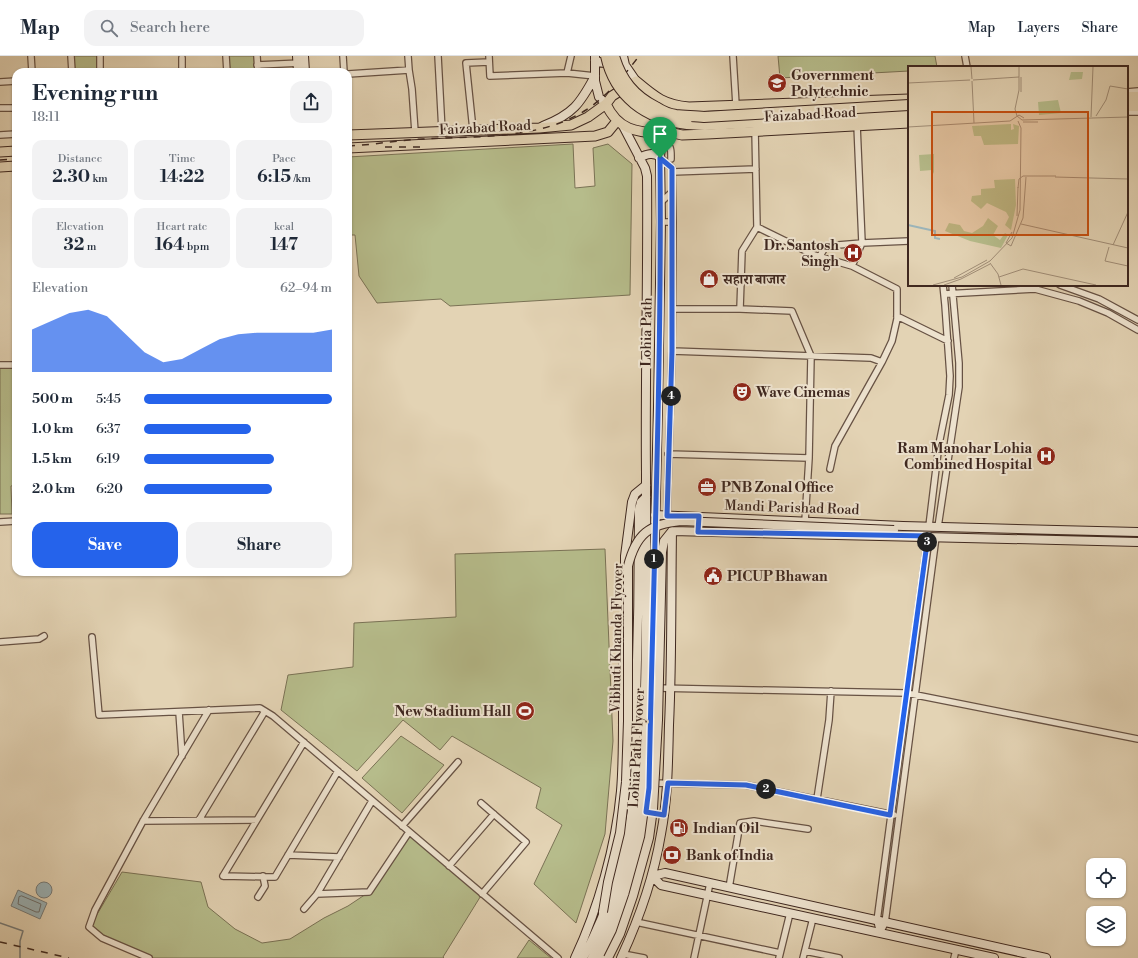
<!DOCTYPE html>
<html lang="en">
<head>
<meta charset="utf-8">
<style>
	:root { --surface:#fff; --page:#f2f2f3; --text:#1f2937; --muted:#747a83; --line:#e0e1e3; --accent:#2563eb }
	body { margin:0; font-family:"Libre Bodoni","Noto Serif Devanagari",serif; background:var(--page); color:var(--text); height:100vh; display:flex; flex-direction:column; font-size:15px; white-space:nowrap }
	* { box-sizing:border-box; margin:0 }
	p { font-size:13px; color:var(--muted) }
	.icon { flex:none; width:22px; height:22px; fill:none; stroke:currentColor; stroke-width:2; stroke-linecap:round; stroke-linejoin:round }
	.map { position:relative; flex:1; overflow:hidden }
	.panel { position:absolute; left:12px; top:12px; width:340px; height:508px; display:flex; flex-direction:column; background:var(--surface); border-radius:12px; box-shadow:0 1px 3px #0004 }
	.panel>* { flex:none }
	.tools { position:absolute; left:1086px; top:802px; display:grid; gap:8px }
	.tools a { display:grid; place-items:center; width:40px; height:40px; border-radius:8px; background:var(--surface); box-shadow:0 1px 3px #0004; font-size:20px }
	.pin { position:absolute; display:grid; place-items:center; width:34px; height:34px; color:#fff; margin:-41px -17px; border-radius:50% 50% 50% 0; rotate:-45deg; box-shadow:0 0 4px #0007 }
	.pin .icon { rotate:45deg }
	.km { position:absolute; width:20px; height:20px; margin:-10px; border-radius:50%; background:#222; color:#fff; font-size:11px; line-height:20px; text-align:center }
	.round { display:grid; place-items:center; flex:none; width:42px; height:42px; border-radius:12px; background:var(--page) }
	.head { display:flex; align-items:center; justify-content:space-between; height:68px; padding:0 20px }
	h1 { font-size:22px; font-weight:700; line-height:30px }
	.figures { display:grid; grid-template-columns:repeat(3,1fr); gap:6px; height:68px; padding:4px 20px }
	.figures div { display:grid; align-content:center; border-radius:10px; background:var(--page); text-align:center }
	.figures b { font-size:17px; font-weight:700 }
	.figures small { font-size:11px; font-weight:400 }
	.figures p { font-size:11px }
	.chart { height:112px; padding:8px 20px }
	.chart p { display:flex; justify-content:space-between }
	.chart svg { width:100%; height:72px; margin-top:4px; fill:var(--accent); opacity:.7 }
	.primary-button { display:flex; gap:8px; margin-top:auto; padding:8px 20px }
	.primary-button a { flex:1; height:46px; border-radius:12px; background:var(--accent); color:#fff; font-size:16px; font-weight:700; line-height:46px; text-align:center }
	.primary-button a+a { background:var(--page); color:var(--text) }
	ul { padding:0 20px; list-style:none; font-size:13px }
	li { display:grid; grid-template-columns:64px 48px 1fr; align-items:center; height:30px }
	li i { height:10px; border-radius:5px; background:var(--accent) }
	header { display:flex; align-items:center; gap:24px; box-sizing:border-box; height:56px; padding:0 20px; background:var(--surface); border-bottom:1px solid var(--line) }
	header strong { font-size:19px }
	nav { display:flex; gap:22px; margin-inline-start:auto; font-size:14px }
	.search { width:280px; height:36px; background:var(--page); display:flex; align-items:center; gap:10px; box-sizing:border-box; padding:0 14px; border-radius:12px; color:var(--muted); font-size:15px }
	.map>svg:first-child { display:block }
</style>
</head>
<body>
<header>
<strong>Map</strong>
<div class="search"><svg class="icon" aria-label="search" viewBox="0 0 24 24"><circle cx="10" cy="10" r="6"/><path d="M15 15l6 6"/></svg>Search here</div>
<nav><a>Map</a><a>Layers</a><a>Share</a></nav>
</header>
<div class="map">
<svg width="1138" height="902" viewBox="0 0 1138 902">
	<rect width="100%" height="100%" fill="#e3d3b4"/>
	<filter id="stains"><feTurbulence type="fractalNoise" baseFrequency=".005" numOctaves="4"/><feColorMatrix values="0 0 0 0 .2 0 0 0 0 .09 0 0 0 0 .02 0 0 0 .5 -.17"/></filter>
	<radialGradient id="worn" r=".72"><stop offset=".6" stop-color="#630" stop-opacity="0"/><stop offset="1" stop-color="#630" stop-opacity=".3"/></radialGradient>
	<path fill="#b6bc8b" stroke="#7a7255" d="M74,0H97L98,16H75Z
		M229,0H254L255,16H230Z
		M778,0H935L937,11H909V15L780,22Z
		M573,88L575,132L595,130L593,92L608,88L632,108L630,239L450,250L441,243L377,247L359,220L355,179H348V101Z
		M0,312H14L16,338V429L11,430L12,458H0Z
		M605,493L613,685L605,778L576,867L534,828L562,769L536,752L541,732L452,680L440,694L403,664L357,715L281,654L288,619L353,611L354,567L456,561L455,498Z
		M401,680L444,709L402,757L362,722Z
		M409,776L482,838L443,901L444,902H149L102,882L89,872L122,816L201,826L208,851L235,873L262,887L290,883L324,862L348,850L369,836Z
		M529,884L551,902H517Z"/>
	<path fill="#9bb4b9" stroke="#767c7b" d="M36 834a8 8 0 1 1 16 0a8 8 0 1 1-16 0Z
		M18,834L47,847L40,863L11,850Z"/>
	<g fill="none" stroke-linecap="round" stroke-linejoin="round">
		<path stroke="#6c6e6c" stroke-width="1" d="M22,840L41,848L39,856H36L18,848L19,841Z"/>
		<path stroke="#767c7b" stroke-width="1.5" d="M0,867L23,875L20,885V902"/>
		<defs>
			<path id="street" d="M31,0L32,16
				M71,0L72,16
				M100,0V16
				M226,0L227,16
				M257,0L258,16
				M343,0L344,16
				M408,0L409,14L412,33L415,76
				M438,0L442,75
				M489,0L490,20L567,17L595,20
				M733,0L736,49
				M965,0L967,11
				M182,2V16
				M257,9L301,7
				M567,17L571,0
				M348,18L409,14
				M0,26L16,25
				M1127,36L1138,35
				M0,52H16
				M1127,56H1138
				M857,69L862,187L909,185
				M473,74L466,7L489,6
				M0,79L16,78
				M661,85C672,89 671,93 671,103
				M660,101L672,112L673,166
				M672,116L756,113
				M661,146L672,136
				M661,166H673L672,295L667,460
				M757,171L814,199L852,210
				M820,200L826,190L862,187L852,210L897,233V263L892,285L882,306L835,390L830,413
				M1060,229L1099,243L1138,264
				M944,238L1035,233L1079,245L1108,257L1138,274
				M672,253H740L792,255L811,300L809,402L805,465
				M740,253L742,195L757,171L755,74
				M897,260L948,285
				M672,295L871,302L882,306
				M0,309H16
				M668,398L809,402
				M0,466L16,465
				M929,470L939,388L949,339L950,320L945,249L943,229
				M938,471L959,331V307L952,229
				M92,581L99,659L260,652L273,660L558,902
				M0,586L39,583L44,580
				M656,632L906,637L1138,683
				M179,656L182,700
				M651,727L746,729L894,759
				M817,743L829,664L831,635
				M481,747L526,786L482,838
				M199,764L265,655
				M143,765L256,764
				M402,770L458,706
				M288,799L339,801
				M449,810L494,758
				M223,820L275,821L338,715
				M223,820L304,686
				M729,832L740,767L754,765L808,773
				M317,838L369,836L409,776
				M258,841L265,830L263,820
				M304,853L317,838L372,745
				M636,866L780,897
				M880,877L885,867L936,481
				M880,877L877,865L928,480
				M805,895L839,902
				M623,898L644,902
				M149,902L102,882L89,871L95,854L143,765L209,654
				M694,902L710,827
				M779,902L790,857
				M803,902L813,862
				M954,902L956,894"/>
			<path id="secondary" d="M297,0L298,16
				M304,0L305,16
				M595,0V25L599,41L606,48
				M623,0L625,9L636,25
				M595,4C603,9 615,7 623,2
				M543,70C573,58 580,48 595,20
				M639,102C647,98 653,96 660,101
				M655,459L903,470L1138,476
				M672,475L1138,486
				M662,496L664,485L672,475
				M625,516V500L632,446L635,438L646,429
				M652,820L665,817L1046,902
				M652,820L661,829L994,902
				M575,902C598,853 616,790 621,735C623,711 623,687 623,662C623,631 624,599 624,568
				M583,902C610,851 629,792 634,735C636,706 635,677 636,647C638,583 639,519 639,454L641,446L646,441
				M592,902C621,845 638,783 642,720C644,691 644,661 645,632C647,561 646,489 646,418C645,318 648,219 647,120L645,112L623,70
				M600,902C628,850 642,790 649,732L658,351L661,166L660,101L662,78
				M621,902C639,863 654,820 661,778C668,742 668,706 669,669C672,605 671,540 672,475"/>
			<path id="primary" d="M606,48C618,74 636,76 662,78L666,71
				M664,75L682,79L707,78L909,67
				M348,79L539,72L571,69L588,61L606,48L612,40L636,25C655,41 664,49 689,51L909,43
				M348,92L595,80L608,76L617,65
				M0,96L16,95
				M0,111L16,110"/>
			<path id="highway" d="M1127,41H1138
				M1127,50H1138
				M687,68L705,69L909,59"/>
		</defs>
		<use href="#street" stroke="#675244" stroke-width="8"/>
		<use href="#secondary" stroke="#3e271f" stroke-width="10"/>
		<use href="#primary" stroke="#3e271f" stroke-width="11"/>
		<use href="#highway" stroke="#3e271f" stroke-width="12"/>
		<use href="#street" stroke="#ede2ce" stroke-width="5.5"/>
		<use href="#secondary" stroke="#ede2ce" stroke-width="8"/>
		<use href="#primary" stroke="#e3d3b4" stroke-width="9"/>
		<use href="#highway" stroke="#e3d3b4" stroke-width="10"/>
		<path stroke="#3e271f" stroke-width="1.5" stroke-dasharray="7 7" stroke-linecap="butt" d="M348,90C373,89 398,84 423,83C477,80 539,84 586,54C606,41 624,20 639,0
			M385,91H427
			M0,104L16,103
			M0,886L69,902"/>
		<defs>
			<path id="secondary-bridge" d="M603,856L608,826L620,777L626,726L628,665V510C636,478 649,468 681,465L894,474
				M608,902L620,878L633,840L649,782L653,753L658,664L662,496"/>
			<path id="highway-bridge" d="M606,0C615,41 646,63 687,68
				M614,0C621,24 634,40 656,51C662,55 669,58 676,59C685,60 695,60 704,61L909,49"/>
		</defs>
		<use href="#secondary-bridge" stroke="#3e271f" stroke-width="10" stroke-linecap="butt"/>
		<use href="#highway-bridge" stroke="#3e271f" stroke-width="12" stroke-linecap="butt"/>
		<use href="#secondary-bridge" stroke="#ede2ce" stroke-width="8"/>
		<use href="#highway-bridge" stroke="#e3d3b4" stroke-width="10"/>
	</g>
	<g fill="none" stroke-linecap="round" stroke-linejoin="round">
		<defs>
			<path id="route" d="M660,102L672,112V295L667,460H699L698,476L928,480L890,759L746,729L668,727L664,759L646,756L649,732C653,522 662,312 660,102Z"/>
		</defs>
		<use href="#route" stroke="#fff" stroke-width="8"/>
		<use href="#route" stroke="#2563eb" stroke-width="5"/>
	</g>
	<defs>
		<symbol id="university-disc" viewBox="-11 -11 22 22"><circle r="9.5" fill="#8f2418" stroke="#ede2ce"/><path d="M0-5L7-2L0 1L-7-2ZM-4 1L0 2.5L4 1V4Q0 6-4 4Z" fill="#fff"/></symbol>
		<symbol id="hospital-disc" viewBox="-11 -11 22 22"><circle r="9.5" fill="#8f2418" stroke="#ede2ce"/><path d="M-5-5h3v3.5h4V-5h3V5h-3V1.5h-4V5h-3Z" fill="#fff"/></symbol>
		<symbol id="shop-disc" viewBox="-11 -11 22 22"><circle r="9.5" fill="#8f2418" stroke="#ede2ce"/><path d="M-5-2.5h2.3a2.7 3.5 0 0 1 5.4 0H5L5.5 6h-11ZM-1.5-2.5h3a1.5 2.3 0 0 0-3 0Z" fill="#fff"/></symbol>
		<symbol id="theatre-disc" viewBox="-11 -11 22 22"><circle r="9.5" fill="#8f2418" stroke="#ede2ce"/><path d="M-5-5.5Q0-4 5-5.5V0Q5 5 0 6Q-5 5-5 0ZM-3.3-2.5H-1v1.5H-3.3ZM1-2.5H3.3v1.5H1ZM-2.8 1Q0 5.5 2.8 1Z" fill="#fff"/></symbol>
		<symbol id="office-disc" viewBox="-11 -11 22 22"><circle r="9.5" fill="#8f2418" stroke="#ede2ce"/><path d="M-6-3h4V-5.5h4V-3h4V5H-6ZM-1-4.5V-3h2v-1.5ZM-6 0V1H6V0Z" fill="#fff"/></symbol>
		<symbol id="civic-disc" viewBox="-11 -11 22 22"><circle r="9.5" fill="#8f2418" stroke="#ede2ce"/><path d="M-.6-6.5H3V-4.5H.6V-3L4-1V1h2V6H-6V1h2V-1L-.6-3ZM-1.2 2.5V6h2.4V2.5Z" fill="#fff"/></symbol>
		<symbol id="stadium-disc" viewBox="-11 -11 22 22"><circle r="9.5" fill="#8f2418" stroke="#ede2ce"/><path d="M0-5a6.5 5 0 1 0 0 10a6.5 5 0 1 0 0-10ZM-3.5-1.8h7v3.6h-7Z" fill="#fff"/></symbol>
		<symbol id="fuel-disc" viewBox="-11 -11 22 22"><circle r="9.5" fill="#8f2418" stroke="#ede2ce"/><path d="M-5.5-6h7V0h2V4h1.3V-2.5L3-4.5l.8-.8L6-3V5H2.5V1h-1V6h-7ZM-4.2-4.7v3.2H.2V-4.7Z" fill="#fff"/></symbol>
		<symbol id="bank-disc" viewBox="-11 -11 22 22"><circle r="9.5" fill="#8f2418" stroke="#ede2ce"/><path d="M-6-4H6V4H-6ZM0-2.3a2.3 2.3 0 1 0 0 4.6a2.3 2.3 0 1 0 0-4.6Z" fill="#fff"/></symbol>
	</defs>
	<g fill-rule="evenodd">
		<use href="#university-disc" x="766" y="16" width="22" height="22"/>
		<use href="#hospital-disc" x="842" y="186" width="22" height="22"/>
		<use href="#shop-disc" x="698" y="212" width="22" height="22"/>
		<use href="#theatre-disc" x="731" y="325" width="22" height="22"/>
		<use href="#hospital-disc" x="1035" y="389" width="22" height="22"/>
		<use href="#office-disc" x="696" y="420" width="22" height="22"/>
		<use href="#civic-disc" x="702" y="509" width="22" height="22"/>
		<use href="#stadium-disc" x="514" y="644" width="22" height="22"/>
		<use href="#fuel-disc" x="668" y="761" width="22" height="22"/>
		<use href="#bank-disc" x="661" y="788" width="22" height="22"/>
	</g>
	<g text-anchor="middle" stroke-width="4" stroke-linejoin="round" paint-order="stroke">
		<g font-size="14" font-weight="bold" fill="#3e271f" stroke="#ede2ce" text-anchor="start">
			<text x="791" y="24">Government<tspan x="791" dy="16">Polytechnic</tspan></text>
			<text x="839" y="194" text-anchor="end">Dr. Santosh<tspan x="839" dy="16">Singh</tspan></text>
			<text x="723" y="228">सहारा बाजार</text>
			<text x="756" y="341">Wave Cinemas</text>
			<text x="1032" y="397" text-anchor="end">Ram Manohar Lohia<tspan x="1032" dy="16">Combined Hospital</tspan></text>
			<text x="721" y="436">PNB Zonal Office</text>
			<text x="727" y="525">PICUP Bhawan</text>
			<text x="511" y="660" text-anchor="end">New Stadium Hall</text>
			<text x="693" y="777">Indian Oil</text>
			<text x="686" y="804">Bank of India</text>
		</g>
		<g font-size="14" fill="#3e271f" stroke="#ede2ce">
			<text transform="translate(810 58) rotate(-3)" y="5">Faizabad Road</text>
			<text transform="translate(485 71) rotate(-3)" y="5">Faizabad Road</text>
			<text transform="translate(646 276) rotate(-89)" y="5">Lohia Path</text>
			<text transform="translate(792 451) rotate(2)" y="5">Mandi Parishad Road</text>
			<text transform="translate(616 582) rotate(-89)" y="5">Vibhuti Khanda Flyover</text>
			<text transform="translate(636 692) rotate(-87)" y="5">Lohia Path Flyover</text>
		</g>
	</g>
	<g transform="translate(908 10)">
		<rect width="220" height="220" fill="#e3d3b4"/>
		<path d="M163,6H175L174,13L161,14ZM150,34L153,47L131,49L130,36ZM103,58V64L106,63L105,58L111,60L110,78L76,79L73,70H66L64,60ZM26,88V108L24,104L12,105L11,89ZM107,113L108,139L103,164L97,159L101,151L98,146L79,137L73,143L63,135L64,130L73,129V123L87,122L86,114ZM80,152L90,160L85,169L92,174L97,167L100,169L93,182L62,175L37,165L41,157L52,159L56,165L64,167L75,160Z" fill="#b6bc8b"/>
		<path fill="none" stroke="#9bb4b9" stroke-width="2" d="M0,159L27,165V172L32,173"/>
		<path fill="none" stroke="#a18e78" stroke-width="1" d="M63,1L64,13M111,1V24L107,43L109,50L114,54L220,51M65,14L111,11M64,15L66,57M0,17L62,14M113,26V11M188,50L198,34L202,20L220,23M183,51L185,1M115,56H130M0,61L102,55L111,49L116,52M147,111L220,113M110,122L111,113L115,110H148M109,150L110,121M113,158L220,182M104,166L98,177L103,180L115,152L118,111M205,179L220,146M201,181L197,195L220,200M82,197L90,208L93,219M91,211L115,203L188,219M46,212L79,194M25,219L54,211L82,195L104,172L112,144L113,62L110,55M36,219L53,213L82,198"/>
		<path fill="#c64f10" fill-opacity="0.15" stroke="#c64f10" stroke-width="2" d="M24,46H180V169H24Z"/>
		<rect width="220" height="220" fill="none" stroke="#3e271f" stroke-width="2"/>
	</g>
	<rect width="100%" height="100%" filter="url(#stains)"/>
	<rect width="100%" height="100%" fill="url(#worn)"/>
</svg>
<div class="tools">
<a><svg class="icon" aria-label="locate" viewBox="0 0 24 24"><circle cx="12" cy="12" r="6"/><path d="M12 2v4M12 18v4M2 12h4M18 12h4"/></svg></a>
<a><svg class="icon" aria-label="layers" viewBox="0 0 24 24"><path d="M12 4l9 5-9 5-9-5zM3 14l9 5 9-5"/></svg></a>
</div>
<div class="pin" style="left:660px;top:102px;background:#1e9e55"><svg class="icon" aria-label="arrive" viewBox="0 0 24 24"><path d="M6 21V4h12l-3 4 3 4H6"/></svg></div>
<b class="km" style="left:654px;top:503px">1</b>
<b class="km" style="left:766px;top:733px">2</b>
<b class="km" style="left:927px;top:486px">3</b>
<b class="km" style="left:671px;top:340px">4</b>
<section class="panel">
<div class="head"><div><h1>Evening run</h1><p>18:11</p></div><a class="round"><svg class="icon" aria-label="share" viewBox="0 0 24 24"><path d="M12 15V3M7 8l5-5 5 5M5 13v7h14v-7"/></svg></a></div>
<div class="figures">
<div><p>Distance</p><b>2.30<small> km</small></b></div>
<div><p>Time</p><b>14:22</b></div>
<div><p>Pace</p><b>6:15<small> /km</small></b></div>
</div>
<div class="figures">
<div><p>Elevation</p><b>32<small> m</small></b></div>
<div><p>Heart rate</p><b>164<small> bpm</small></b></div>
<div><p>kcal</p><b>147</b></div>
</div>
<div class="chart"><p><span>Elevation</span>62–94 m</p>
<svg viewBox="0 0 160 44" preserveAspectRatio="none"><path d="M0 44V18L10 13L20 8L30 6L40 10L50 21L60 32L70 38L80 36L90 30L100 24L110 21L120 20L130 20L140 20L150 20L160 18V44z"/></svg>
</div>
<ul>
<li><b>500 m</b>5:45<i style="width:100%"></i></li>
<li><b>1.0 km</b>6:37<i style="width:57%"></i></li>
<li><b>1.5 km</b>6:19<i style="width:69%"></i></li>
<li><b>2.0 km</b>6:20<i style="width:68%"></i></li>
</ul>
<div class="primary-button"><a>Save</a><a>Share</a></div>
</section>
</div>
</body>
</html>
